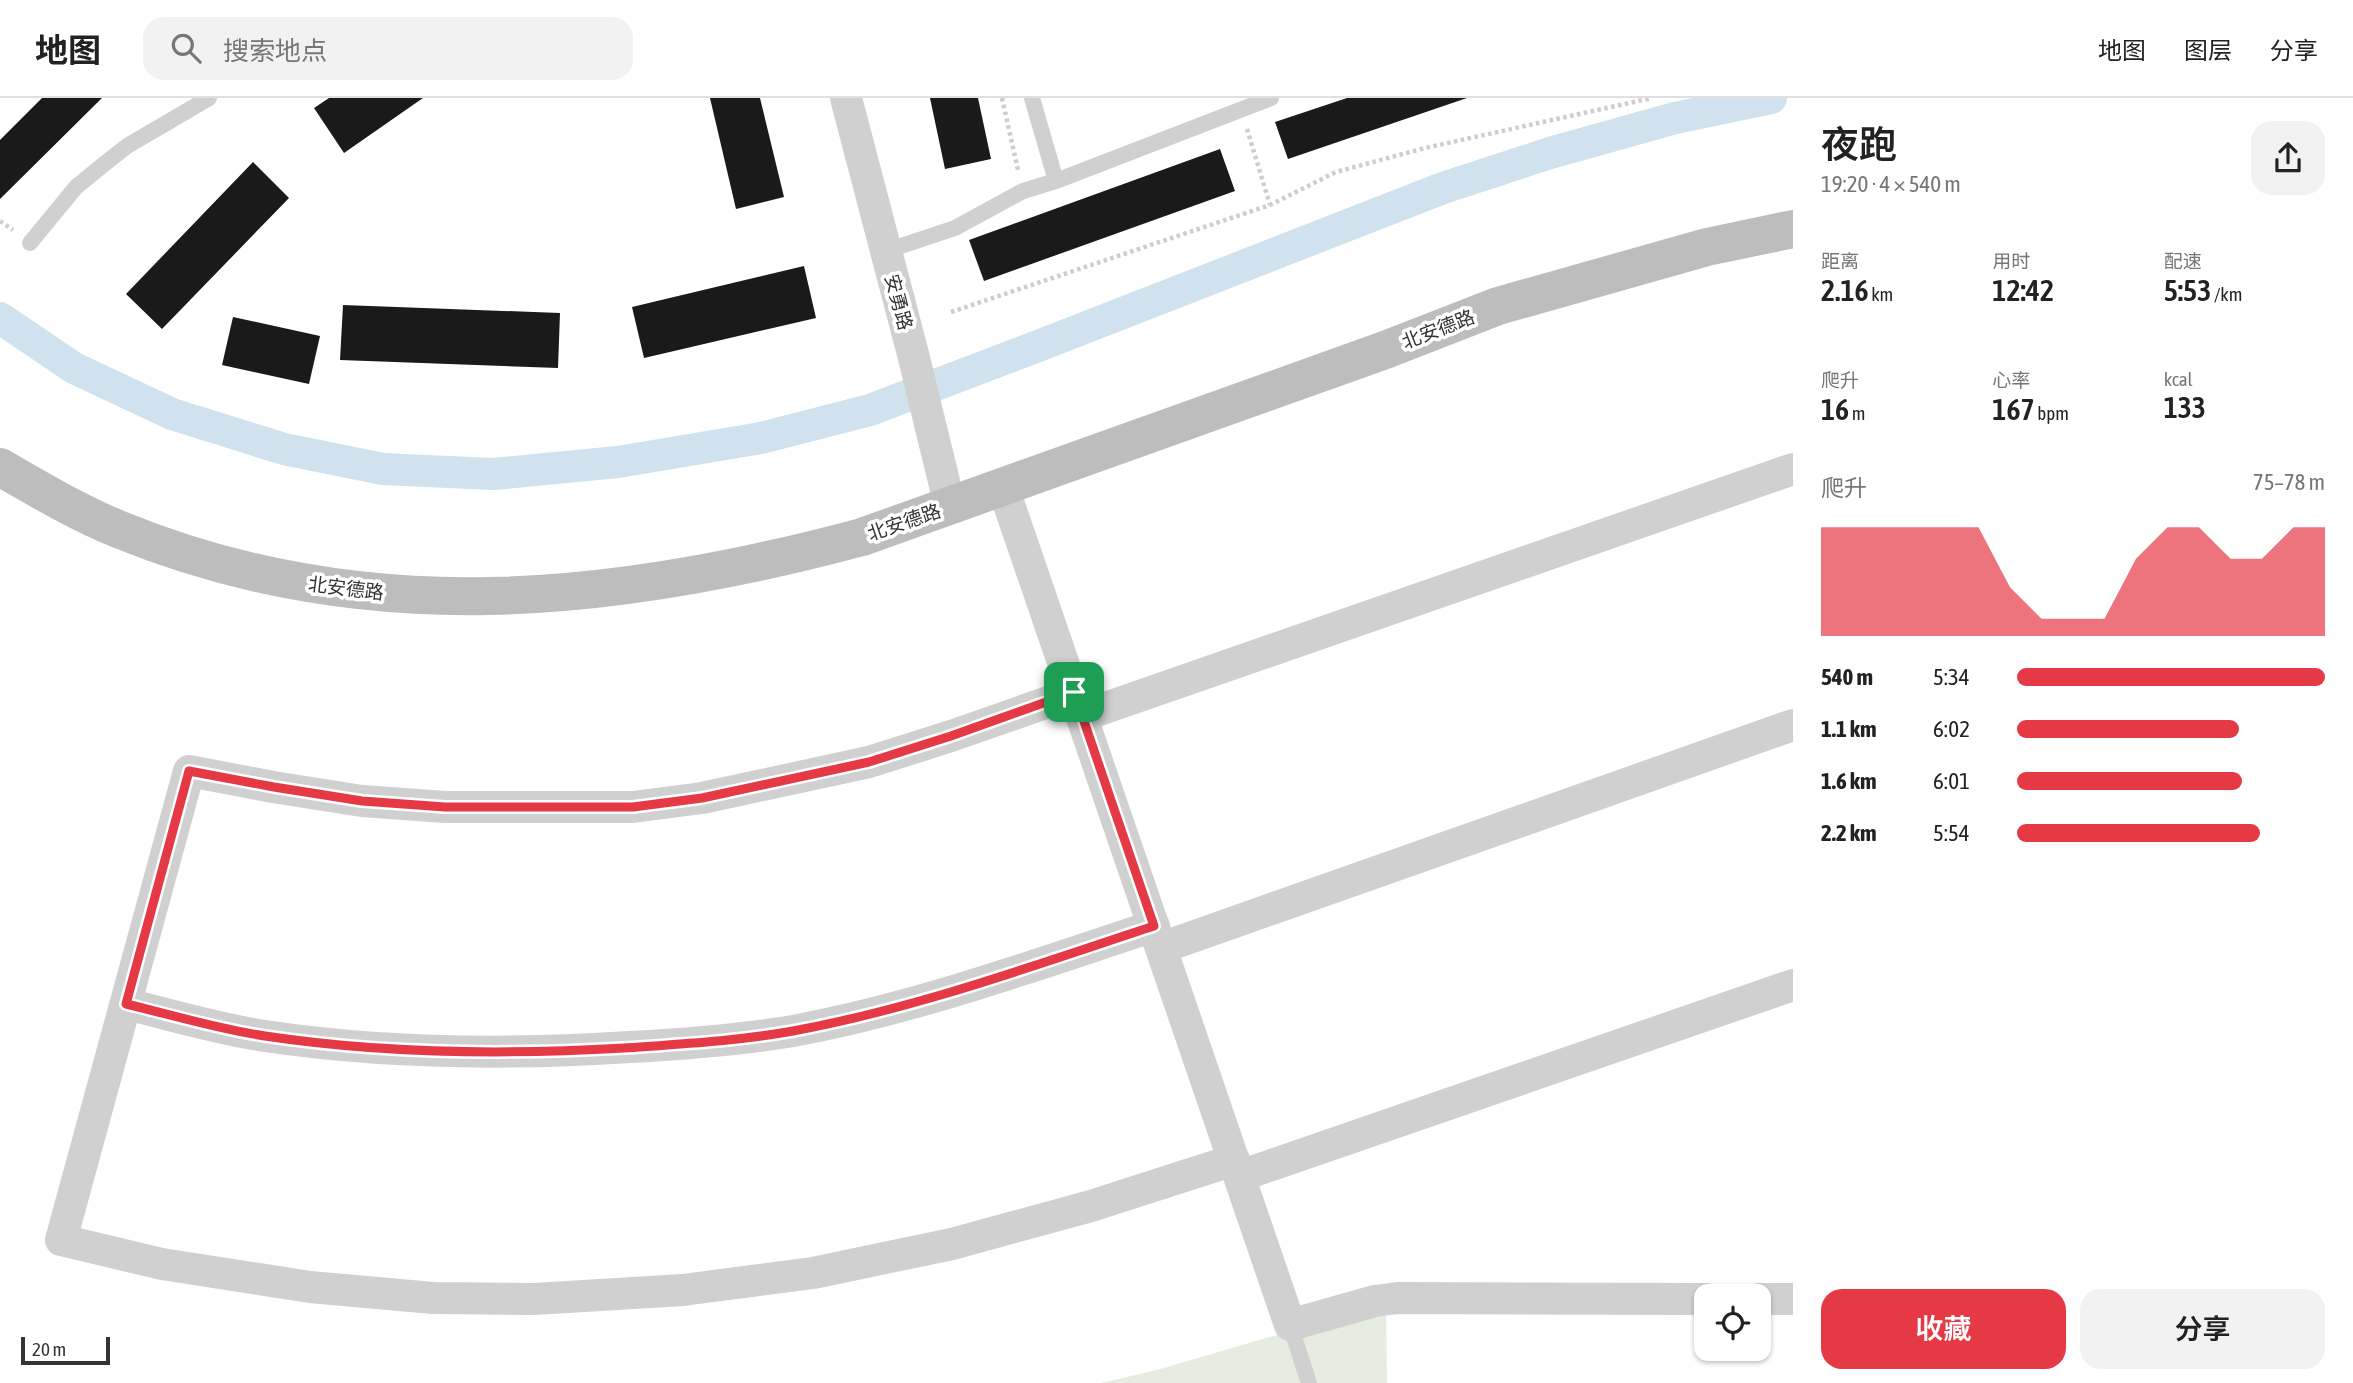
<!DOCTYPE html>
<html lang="zh">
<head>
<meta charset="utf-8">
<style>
	:root { --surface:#fff; --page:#f2f2f2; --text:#222; --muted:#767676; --line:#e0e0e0; --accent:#e63946 }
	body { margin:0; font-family:"Asap Condensed","Noto Sans SC",sans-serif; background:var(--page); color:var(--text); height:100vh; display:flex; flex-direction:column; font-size:26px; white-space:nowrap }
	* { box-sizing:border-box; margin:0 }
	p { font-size:23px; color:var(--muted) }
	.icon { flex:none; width:38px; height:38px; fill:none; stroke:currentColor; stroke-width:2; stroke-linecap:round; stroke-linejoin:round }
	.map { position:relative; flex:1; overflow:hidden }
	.side { display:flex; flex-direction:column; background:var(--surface); width:560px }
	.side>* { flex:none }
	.controls { position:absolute; left:1694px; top:1186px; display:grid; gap:14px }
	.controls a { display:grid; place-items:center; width:77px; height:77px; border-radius:14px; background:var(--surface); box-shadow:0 2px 5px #0004; font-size:35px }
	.scale { position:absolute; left:21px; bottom:18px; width:89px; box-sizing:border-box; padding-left:7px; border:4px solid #333; border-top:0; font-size:19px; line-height:24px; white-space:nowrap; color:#333; -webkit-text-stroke:5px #fff; paint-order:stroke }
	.pin { position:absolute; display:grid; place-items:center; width:60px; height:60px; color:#fff; margin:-30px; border-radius:14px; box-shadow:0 4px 10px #0006 }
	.round { display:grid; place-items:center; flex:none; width:74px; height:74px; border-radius:21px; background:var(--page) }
	.summary { display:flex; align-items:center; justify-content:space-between; height:119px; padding:0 28px }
	h1 { font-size:38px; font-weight:600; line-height:52px }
	.figures { display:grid; grid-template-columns:repeat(3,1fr); gap:10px; height:119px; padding:7px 28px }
	.figures div { display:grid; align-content:center }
	.figures b { font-size:30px; font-weight:600 }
	.figures small { font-size:19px; font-weight:400 }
	.figures p { font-size:19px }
	.chart { height:196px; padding:14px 28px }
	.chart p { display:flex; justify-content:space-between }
	.chart svg { width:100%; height:126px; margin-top:7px; fill:var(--accent); opacity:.7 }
	.cta { display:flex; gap:14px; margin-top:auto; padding:14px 28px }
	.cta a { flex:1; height:80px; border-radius:21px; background:var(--accent); color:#fff; font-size:28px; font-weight:600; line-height:80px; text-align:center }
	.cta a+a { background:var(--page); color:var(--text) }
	ul { padding:0 28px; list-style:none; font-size:23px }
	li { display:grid; grid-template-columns:112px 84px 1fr; align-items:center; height:52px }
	li i { height:18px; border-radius:9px; background:var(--accent) }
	header { display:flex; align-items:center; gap:42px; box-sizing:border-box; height:98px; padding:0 35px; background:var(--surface); border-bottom:2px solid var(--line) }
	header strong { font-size:33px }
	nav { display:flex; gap:38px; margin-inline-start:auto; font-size:24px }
	.search { width:490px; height:63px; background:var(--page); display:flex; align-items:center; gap:18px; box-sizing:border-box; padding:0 24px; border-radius:21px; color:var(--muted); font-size:26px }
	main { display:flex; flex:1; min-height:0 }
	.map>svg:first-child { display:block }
</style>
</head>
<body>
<header>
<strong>地图</strong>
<div class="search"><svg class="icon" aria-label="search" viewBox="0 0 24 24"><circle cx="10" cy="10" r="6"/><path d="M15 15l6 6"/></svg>搜索地点</div>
<nav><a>地图</a><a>图层</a><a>分享</a></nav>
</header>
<main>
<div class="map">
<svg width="1793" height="1285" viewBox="0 0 1793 1285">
	<rect width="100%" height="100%" fill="#fff"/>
	<path fill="#e6ecdf" d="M1386,1205L1387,1285H1101L1157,1272Z"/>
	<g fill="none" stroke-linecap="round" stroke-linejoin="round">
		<path stroke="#cfe2ee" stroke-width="32" d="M0,220L74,270L172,316L284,351L383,371L493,376L618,364L761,340L870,312L1033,250L1443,90L1550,55L1675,20L1771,0"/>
	</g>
	<path fill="#1a1a1a" d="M42,0H102L0,101V42Z
		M329,0H423L344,55L314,10Z
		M710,0H760L784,99L736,111Z
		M930,0H978L991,61L945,71Z
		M1347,0H1467L1288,61L1275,24Z
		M1220,51L1235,93L984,183L969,142Z
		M253,64L289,100L162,231L126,196Z
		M804,168L816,220L644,260L632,209Z
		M343,207L560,215L558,270L340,262Z
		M233,219L320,238L309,286L222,267Z"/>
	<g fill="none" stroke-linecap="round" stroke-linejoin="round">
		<path stroke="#cdcdcd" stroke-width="4.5" stroke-dasharray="3.5 3.5" stroke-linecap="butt" d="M1002,0L1018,72
			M1247,31L1270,107
			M0,123L13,132
			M951,214L1270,107L1336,74L1425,50L1652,0"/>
		<path stroke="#d0d0d0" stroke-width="16" d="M1032,0L1056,83
			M30,145L76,89L103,67L127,48L209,0
			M886,153L955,130L1023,93L1056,83L1271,0
			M1290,1227L1309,1285"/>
		<path stroke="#d0d0d0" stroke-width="32" d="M846,0L913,256L950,408
			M1003,389L1290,1227L1375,1203L1397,1200L1706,1201
			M1074,595L951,638L869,664L702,700L633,709H445L362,703L273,689L189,673L61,1142L162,1166L310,1189L433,1200L534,1201L683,1192L813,1175L952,1146L1091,1108L1234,1062
			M1082,618L1793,371
			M1161,850L1793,627
			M126,906C172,917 218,931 265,938C386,956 508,957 630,949C684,946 739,942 793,933C917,910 1035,867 1154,828
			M1240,1078L1793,887
			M1759,1201H1793"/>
		<path stroke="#bdbdbd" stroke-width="38" d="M0,369C38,391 77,414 118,431C364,532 612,506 862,439L1385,252L1498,208L1707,149L1793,131"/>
	</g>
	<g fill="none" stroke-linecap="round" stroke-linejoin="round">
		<defs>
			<path id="route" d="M1074,594L1154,828C1035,867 917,910 793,933C738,943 680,946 624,950C504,957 384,956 265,938C218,931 172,917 126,906L189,673L274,689L362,703L445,709H633L702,700L869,664L951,638Z"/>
		</defs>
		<use href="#route" stroke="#fff" stroke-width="14"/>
		<use href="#route" stroke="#e63946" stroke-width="9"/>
	</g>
	<g text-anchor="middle" stroke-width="7" stroke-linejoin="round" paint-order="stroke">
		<g font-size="19" fill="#333" stroke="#fff">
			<text transform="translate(899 204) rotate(75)" y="7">安勇路</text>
			<text transform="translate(1438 231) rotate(-21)" y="7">北安德路</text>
			<text transform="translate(904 424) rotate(-19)" y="7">北安德路</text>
			<text transform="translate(346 490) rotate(7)" y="7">北安德路</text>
		</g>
	</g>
</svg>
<div class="controls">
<a><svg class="icon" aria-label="locate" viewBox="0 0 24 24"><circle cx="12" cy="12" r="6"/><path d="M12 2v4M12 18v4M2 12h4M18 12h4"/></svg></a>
</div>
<div class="scale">20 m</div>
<div class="pin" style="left:1074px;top:594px;background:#1e9e55"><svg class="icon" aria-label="arrive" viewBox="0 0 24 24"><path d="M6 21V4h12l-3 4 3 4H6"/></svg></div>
</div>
<section class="side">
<div class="summary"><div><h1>夜跑</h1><p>19:20 · 4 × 540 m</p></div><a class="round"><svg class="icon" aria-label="share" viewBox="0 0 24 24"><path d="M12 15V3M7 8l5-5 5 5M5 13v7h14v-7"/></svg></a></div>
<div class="figures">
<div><p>距离</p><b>2.16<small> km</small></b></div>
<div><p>用时</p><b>12:42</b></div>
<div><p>配速</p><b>5:53<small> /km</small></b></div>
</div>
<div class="figures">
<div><p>爬升</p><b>16<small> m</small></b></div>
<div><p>心率</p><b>167<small> bpm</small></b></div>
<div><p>kcal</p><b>133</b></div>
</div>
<div class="chart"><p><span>爬升</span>75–78 m</p>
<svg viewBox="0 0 160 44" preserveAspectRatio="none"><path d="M0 44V6L10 6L20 6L30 6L40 6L50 6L60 27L70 38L80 38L90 38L100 17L110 6L120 6L130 17L140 17L150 6L160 6V44z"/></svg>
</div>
<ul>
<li><b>540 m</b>5:34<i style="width:100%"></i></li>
<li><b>1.1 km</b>6:02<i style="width:72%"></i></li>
<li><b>1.6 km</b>6:01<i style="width:73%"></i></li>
<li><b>2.2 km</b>5:54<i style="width:79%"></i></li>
</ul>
<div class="cta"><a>收藏</a><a>分享</a></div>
</section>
</main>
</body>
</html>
